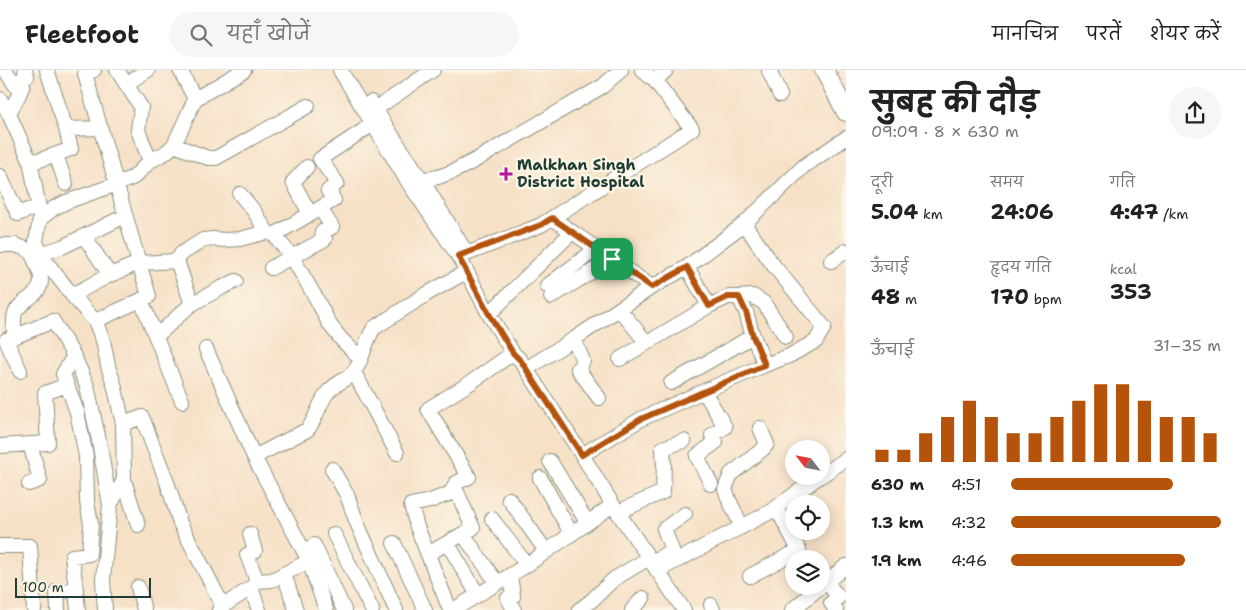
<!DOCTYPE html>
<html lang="hi">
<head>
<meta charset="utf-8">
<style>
	:root { --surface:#fff; --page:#f6f6f6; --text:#222; --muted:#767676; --line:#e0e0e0; --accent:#b45309 }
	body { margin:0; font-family:"Shantell Sans","Playpen Sans Deva",sans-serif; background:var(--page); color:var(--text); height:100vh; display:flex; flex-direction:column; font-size:19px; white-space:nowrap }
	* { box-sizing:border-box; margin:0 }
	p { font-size:16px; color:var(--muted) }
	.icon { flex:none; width:28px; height:28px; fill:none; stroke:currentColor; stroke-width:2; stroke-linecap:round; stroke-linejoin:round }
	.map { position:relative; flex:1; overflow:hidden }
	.drawer { display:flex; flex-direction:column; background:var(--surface); width:400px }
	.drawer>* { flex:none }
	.needle { width:32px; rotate:302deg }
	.controls { position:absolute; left:785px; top:370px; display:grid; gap:10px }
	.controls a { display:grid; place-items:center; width:45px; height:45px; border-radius:50%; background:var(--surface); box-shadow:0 2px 12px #0003; font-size:25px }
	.scale { position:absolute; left:15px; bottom:12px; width:136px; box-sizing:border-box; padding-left:5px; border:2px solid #1f3d34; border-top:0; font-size:14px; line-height:18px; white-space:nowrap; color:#1f3d34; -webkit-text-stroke:4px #fcf5e5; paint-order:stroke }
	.pin { position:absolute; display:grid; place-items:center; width:42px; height:42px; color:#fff; margin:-21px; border-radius:10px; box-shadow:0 2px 8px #0006 }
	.round { display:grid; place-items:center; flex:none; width:52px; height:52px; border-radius:26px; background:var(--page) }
	.headline { display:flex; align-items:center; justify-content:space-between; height:85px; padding:0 25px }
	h1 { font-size:28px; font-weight:700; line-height:38px }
	.figures { display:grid; grid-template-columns:repeat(3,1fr); gap:8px; height:85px; padding:5px 25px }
	.figures div { display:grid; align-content:center }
	.figures b { font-size:21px; font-weight:700 }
	.figures small { font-size:14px; font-weight:400 }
	.figures p { font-size:14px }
	.chart { height:140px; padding:10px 25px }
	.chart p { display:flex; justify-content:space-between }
	.chart svg { width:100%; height:90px; margin-top:5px; stroke:var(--accent); stroke-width:6 }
	ul { padding:0 25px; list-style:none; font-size:16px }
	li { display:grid; grid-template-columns:80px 60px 1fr; align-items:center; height:38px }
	li i { height:12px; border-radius:6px; background:var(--accent) }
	header { display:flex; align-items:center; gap:30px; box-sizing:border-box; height:70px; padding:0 25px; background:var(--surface); border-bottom:1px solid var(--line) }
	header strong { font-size:24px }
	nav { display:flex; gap:28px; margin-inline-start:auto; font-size:18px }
	.search { width:350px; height:45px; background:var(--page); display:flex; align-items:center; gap:12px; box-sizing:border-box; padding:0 18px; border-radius:28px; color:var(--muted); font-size:19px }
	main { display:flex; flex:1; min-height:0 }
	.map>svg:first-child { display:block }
</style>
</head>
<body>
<header>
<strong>Fleetfoot</strong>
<div class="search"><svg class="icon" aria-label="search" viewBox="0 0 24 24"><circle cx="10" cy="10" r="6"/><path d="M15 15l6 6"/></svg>यहाँ खोजें</div>
<nav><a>मानचित्र</a><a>परतें</a><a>शेयर करें</a></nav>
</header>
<main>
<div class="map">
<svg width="846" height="540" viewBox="0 0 846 540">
	<rect width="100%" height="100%" fill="#fcf5e5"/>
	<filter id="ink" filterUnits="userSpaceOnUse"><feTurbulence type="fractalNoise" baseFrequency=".02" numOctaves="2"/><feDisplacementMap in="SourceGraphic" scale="10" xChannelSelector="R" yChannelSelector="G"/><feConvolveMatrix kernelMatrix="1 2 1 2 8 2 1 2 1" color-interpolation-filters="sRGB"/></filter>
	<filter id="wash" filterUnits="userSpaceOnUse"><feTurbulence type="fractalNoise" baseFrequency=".0096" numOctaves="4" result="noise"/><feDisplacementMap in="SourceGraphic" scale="20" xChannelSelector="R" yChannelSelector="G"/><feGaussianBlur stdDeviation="1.12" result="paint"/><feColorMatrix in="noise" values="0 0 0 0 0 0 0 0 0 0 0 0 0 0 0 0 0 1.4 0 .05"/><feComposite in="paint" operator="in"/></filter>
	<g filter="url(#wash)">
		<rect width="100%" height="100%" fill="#f6e1c7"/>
	</g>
	<g filter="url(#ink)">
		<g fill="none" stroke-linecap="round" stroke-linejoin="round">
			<defs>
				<path id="minor" d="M5,0L20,22C17,30 12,36 9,44
					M94,0L85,4L139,193L177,191
					M117,0L126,14L148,0
					M180,0L195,29L244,0
					M340,0L408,112L459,187L489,244L513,283L521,291L582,385L613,435L684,540
					M771,0L769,1L780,25
					M655,11L666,0
					M20,22L23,15L20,10L27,6L25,0
					M0,29L9,44L30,91L39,138L40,149L36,171L40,184L72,225L110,205L139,193L149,226L141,230L182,331
					M371,32L391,64L422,110L464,179
					M368,44L433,0
					M66,59L101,58
					M174,75L208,88H216L308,36
					M56,85L66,114
					M30,91L40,90L71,79L66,59L47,0
					M150,91L165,83L174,75L195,29
					M307,97L293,112L310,144
					M0,106L18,144L28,140L39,138
					M414,111L438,107L452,102L474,91L603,16L621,0
					M240,124L254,141L267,162
					M552,148L652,217
					M40,149L54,138L66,132L117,114L134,107L150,91L138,60L141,37L126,14
					M744,154L774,196L824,257L816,271L789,286L765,295
					M274,165L292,187L316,228L330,255L342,270L360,288
					M84,166L110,205
					M0,175H15L40,184L62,177L125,146
					M459,187L541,155L692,59L655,11L642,0
					M831,191L846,181
					M687,197L709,236
					M271,198L325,169L322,162L332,157L320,138
					M547,216L596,179
					M72,225L95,251L103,270L108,296L114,314L123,354L124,410L110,435
					M551,227L612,189
					M739,227L753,226L764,233L786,267
					M192,234L221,218L236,211
					M619,239L647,273
					M489,244L572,162
					M95,251L141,230
					M156,266C169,256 179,244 192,234L177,191L181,184L203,170L213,169L226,170L240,169L267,162L274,165L334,130L328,121L337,113L320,89L373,54
					M14,267C14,259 13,251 15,243C20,230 40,227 41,211C42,202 34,190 31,182
					M574,269L583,291L578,299L599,328
					M206,279L254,387L309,491
					M620,289L709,236L728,227H739L746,242L753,266L765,295L704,321L725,357L712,365L716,372L697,386L711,414
					M526,299L574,269L652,217L687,197L744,154L804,96L846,68
					M20,301L6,270L53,251L74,286L87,316L99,371L110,435L103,510L105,540
					M354,302L397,383
					M671,313L753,266
					M123,354L142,347L167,412L180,453L223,536
					M0,376L48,373L45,323L67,315
					M582,385L641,349L704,321
					M254,387L307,360C317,349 318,334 328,322C335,313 348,310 355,300C364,287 365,271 374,258L425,225L466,202
					M550,391L587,452
					M332,399L347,425L357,453L396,540
					M821,406L846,389
					M540,408L571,463
					M124,410L138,455
					M29,414L40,410L30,374
					M509,429L546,481
					M618,442L663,422L664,395L663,378L684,371
					M492,449L527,495
					M742,457L729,430L725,419L731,404L763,379L767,374L760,358
					M250,464L255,481L247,485L257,511
					M334,464L372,540
					M463,464L497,513
					M394,473L425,540
					M448,474L478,525
					M314,475L344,540
					M0,476H30L34,540
					M428,484L473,458L457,422
					M652,492L672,480L664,459L685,444
					M657,501L770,442L820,406
					M284,504L296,540
					M510,505L513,526L508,528L514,540
					M750,506L799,480L777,439
					M138,517L144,540
					M251,518L259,540
					M76,520L78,540
					M711,535L713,540
					M58,540L57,521L76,520L72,486L89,484L91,454L87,432L86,386L77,342L63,304L74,286
					M219,540L223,536L251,518L257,511L272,510L309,491L326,540
					M450,540L417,457L411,435L430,431L451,423L456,413L469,407L428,339L470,313L513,283
					M453,540L527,495L613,435
					M579,540L591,531L614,509L649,488
					M632,540L643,528
					M792,540L821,516
					M836,540L831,533L839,527L826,512L846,496"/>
				<path id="major" d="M824,0L846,42"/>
			</defs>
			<use href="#minor" stroke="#8a8f7e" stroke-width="16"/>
			<use href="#major" stroke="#8a8f7e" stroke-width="20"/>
			<use href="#minor" stroke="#fff" stroke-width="14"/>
			<use href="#major" stroke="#fff" stroke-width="18"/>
		</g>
	</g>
	<g fill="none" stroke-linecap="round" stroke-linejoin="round" filter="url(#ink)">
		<defs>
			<path id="route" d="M552,148L652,217L687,197L709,236L728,227H739L746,242L753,266L765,295L641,349L582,385L521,291L513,283L489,244L458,186L541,155Z"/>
		</defs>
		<use href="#route" stroke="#fff" stroke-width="10"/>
		<use href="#route" stroke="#b45309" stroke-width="6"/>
	</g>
	<path fill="#b5179e" stroke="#fcf5e5" stroke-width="2" d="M503.5 96.5h5v5h5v5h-5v5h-5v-5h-5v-5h5z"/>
	<g text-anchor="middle" stroke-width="5" stroke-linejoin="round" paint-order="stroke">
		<g font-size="15" font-weight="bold" fill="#1f3d34" stroke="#fcf5e5" text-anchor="start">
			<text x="517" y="100">Malkhan Singh<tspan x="517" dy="17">District Hospital</tspan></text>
		</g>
	</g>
</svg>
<div class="controls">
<a><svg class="needle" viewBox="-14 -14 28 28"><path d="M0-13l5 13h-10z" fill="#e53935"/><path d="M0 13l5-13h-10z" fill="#767676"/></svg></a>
<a><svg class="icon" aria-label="locate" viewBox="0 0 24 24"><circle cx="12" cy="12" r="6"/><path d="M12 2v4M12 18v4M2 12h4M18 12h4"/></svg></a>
<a><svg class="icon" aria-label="layers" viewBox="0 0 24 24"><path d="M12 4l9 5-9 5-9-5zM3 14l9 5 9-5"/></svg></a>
</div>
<div class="scale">100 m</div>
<div class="pin" style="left:612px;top:189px;background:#1e9e55"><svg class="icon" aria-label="arrive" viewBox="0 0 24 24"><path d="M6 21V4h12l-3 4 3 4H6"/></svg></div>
</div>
<section class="drawer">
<div class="headline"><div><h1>सुबह की दौड़</h1><p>09:09 · 8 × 630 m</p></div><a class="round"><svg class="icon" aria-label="share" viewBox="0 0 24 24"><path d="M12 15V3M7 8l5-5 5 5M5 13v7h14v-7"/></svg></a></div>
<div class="figures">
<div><p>दूरी</p><b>5.04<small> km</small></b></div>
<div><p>समय</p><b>24:06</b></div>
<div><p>गति</p><b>4:47<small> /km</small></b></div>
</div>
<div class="figures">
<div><p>ऊँचाई</p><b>48<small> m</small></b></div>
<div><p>हृदय गति</p><b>170<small> bpm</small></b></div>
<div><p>kcal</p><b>353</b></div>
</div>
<div class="chart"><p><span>ऊँचाई</span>31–35 m</p>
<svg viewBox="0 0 160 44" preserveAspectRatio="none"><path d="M5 44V38M15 44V38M25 44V30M35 44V22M45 44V14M55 44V22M65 44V30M75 44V30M85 44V22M95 44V14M105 44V6M115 44V6M125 44V14M135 44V22M145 44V22M155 44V30"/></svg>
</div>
<ul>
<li><b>630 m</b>4:51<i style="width:77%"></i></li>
<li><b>1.3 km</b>4:32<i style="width:100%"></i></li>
<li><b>1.9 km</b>4:46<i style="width:83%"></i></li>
</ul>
</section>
</main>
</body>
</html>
